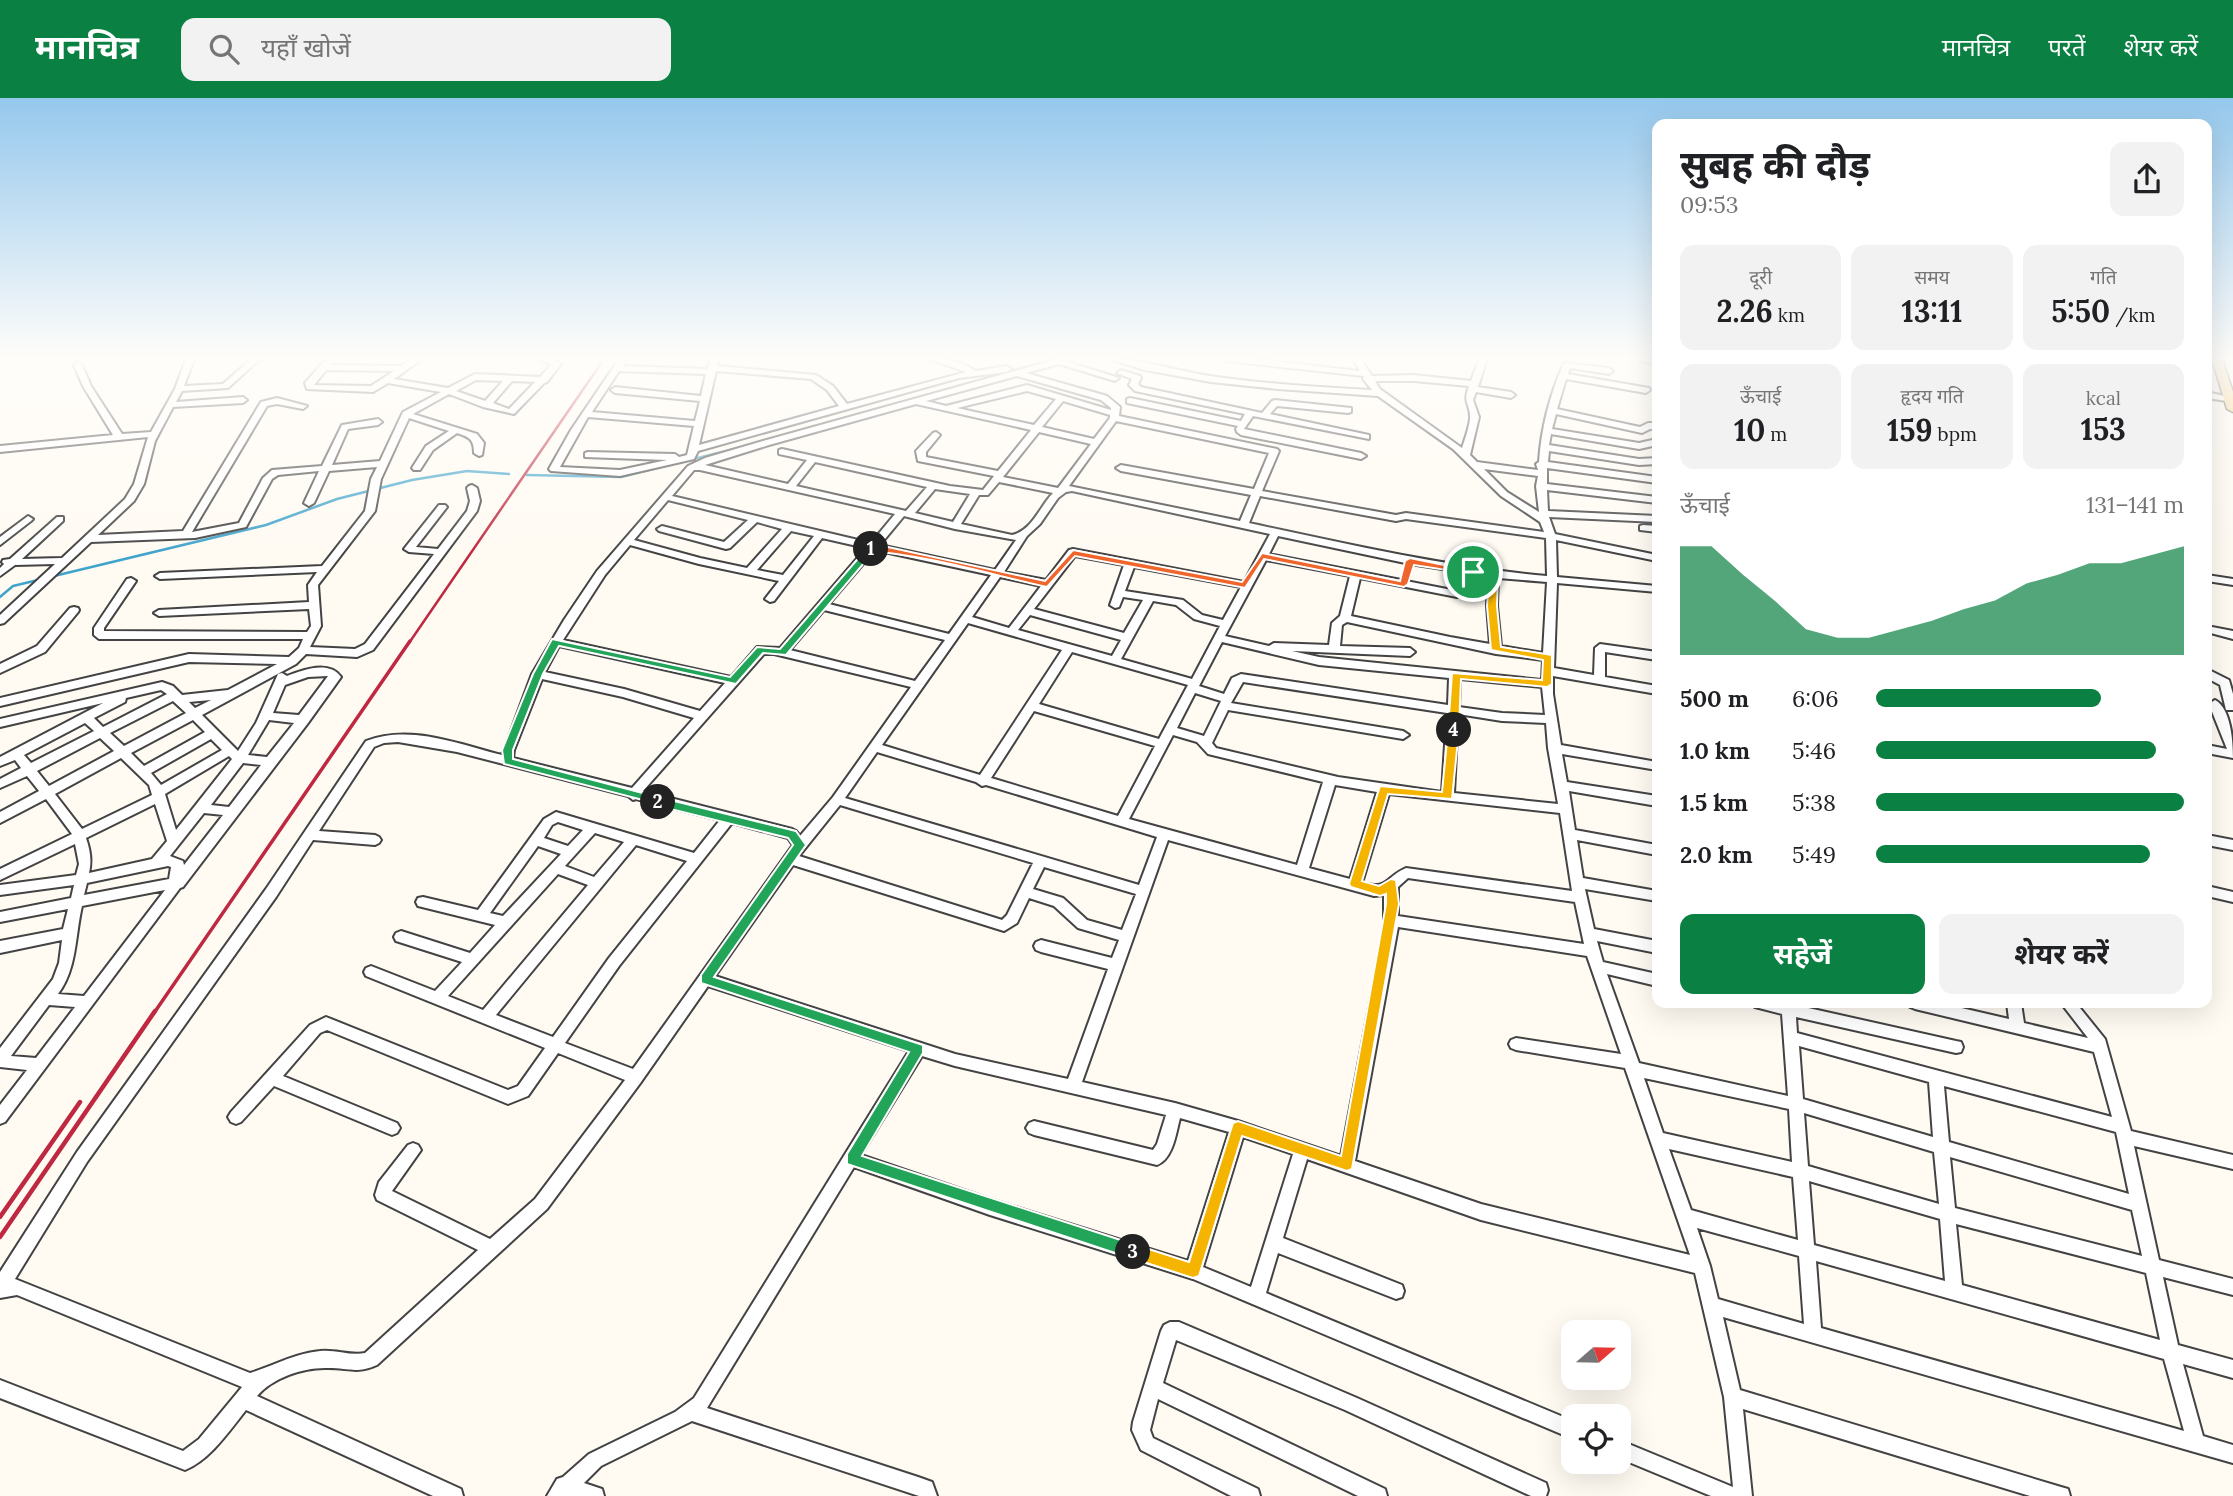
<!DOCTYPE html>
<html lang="hi">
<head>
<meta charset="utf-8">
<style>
	:root { --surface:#fff; --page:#f2f2f2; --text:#202124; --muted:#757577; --accent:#0b8043 }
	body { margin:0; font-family:Lora,"Noto Sans Devanagari",serif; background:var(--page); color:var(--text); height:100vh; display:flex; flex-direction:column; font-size:26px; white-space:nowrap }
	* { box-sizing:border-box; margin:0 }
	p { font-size:23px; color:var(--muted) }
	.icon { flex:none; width:38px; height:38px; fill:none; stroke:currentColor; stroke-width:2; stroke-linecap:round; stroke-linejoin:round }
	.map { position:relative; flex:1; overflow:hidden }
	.side { position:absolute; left:1652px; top:21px; width:560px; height:889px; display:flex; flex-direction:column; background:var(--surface); border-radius:14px; box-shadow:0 7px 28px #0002 }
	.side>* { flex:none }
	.needle { width:46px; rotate:70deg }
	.fabs { position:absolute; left:1561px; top:1222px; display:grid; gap:14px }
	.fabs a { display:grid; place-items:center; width:70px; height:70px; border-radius:14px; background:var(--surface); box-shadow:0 7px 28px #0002; font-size:35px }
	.pin { position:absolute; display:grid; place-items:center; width:60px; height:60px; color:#fff; margin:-30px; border:4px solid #fff; border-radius:50%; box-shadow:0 2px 7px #0007 }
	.km { position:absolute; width:35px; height:35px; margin:-18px; border-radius:50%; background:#222; color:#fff; font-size:19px; line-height:35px; text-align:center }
	.round { display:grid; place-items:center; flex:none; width:74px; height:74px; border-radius:14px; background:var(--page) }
	.summary { display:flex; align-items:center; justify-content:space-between; height:119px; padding:0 28px }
	h1 { font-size:38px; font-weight:700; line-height:52px }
	.stats { display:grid; grid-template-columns:repeat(3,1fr); gap:10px; height:119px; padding:7px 28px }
	.stats div { display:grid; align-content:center; border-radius:14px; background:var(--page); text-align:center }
	.stats b { font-size:30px; font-weight:700 }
	.stats small { font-size:19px; font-weight:400 }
	.stats p { font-size:19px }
	.chart { height:196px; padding:14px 28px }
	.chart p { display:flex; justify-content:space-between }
	.chart svg { width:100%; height:126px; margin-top:7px; fill:var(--accent); opacity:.7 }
	.primary-button { display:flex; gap:14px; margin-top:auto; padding:14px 28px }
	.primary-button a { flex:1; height:80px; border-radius:14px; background:var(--accent); color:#fff; font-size:28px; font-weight:700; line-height:80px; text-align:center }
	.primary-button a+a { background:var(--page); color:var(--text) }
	ul { padding:0 28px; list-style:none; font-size:23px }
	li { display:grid; grid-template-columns:112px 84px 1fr; align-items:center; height:52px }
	li i { height:18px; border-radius:9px; background:var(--accent) }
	header { display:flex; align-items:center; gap:42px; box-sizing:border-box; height:98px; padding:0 35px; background:var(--accent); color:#fff }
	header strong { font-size:33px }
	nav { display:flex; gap:38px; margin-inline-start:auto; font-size:24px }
	.search { width:490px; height:63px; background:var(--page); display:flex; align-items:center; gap:18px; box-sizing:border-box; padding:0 24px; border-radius:14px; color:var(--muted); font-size:26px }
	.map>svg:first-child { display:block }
</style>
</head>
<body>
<header>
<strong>मानचित्र</strong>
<div class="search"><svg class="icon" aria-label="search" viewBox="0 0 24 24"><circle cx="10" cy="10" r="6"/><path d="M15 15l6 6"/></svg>यहाँ खोजें</div>
<nav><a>मानचित्र</a><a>परतें</a><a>शेयर करें</a></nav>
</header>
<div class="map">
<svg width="2233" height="1398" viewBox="0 0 2233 1398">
	<rect width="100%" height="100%" fill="#fffbf3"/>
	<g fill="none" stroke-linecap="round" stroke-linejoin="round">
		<path stroke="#40a3cb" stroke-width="2.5" d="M782,338L1053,261
			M527,377L621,379L758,345
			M50,479L266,427L337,401L412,382L467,373L509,376
			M0,499L13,488L42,481"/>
		<defs>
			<path id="minor" d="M186,261H194L184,288L223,286L251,261H260L228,290L182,293L176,304L243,299L247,302L243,305L173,309L155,343L144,386L134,403L98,437L183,433L261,304L277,300L307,308L303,311L277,306L267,308L192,434L239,425L263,380L272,372L322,368L342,327L378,321L382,324L378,327L348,331L332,367L380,363L403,314L441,294L388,285L373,294L307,291L305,285L326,261H335L330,267L401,268L412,261H422L394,281L448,290L475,276L540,279L551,267L538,261H552L561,266L547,284L544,285L514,316L483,309L449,296L413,316L477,336L484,345L482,357L479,358L474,355C474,341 469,339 457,335L433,352L420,372H414L412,370L426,348L449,333L409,320L381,381L375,413L318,487L321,528L310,549L355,551L365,546L434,456L409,454L404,451L439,407H445L447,409L416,449L438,451L467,413L470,403L467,390L469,388L472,387L477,390L480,403L477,413L373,552L357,559L306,556L296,566L202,617L238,653L256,625L278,576L282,575L287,578C303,572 329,562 341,579L308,625L183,789L180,790L5,1024L0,1026V1007L27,972L0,969V950L53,881L59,865L62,842L0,855V843L63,831L68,811L0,824V814L71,800L74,787L0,797V787L76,777L79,766L75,746L0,782V771L72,736L46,701L0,725V714L39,693L27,678L0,690V681L21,670L15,662L0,668V659L103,605L0,629V621L162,584L173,588L182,597L228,592L277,566L189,564L0,608V600L189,556L289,559L299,550L303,541H99L94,537V530L127,481L131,480L136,483L104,530V533L307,534L311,528L309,511L159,518L154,515L159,512L309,504L308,487L317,474L160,481L155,478L160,475L322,468L365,413L371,381L377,369L329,373L314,405L309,408L304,405L319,373L278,377L272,381L246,429L195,440L91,444L4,525L0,526V517L55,466L15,467L0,478V470L4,466L2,464L3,462L10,461L57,419H63V423L22,461L62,460L125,401L134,386L148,339L0,354V348L113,337L83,288L74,267L78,264L82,267L91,288L122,336L151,334L175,291ZM326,272L394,273L371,288L314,287ZM476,282L503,283L485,303L456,293ZM512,283L535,284L509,311L493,305ZM328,578L299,617L273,615L285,587L308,579ZM161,592L167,596L103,629L94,620L125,604L126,600ZM211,602L195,610L189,604ZM173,603L186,615L124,648L110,635ZM193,622L205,634L144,668L131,655ZM269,622L294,625L267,659L248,657ZM85,625L94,633L31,665L24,657ZM100,640L114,653L49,688L37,673ZM211,641L222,652L161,687L151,675ZM229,658L232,661L176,732L165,696ZM121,660L149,687L152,697L82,731L55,696ZM243,665L261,667L229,709L211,707ZM155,706L167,743L152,761L89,775C92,762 90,752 86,740ZM204,715L223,717L184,767L183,763L170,758ZM168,768L171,769L169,781L84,797L87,785ZM165,792L84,898L58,896C77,871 75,838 82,808ZM49,907L75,909L36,960L11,958Z
				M619,261H627L623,268L708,271L710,261H718L717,268L816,277L833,288L847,306L966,274L930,261C945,261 963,263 975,273L1007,268L1011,271L1007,274L959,280L698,353L694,361L620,378L551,373L549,371L571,332ZM619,273L706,276L701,298L615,289L611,292L615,295L700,303L695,323L592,314ZM716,273L811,281L827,292L839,308L699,347ZM588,319L694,328L687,357L679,359L675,356L588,354L585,355V359L667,362L620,372L560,369Z
				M1058,261H1073L1068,264L1119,280L1115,283L1059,266L1026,275L1107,298L1120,309L1119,318L1277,351L1279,353L1262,393L1396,417L1406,415L1544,434L1540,424L1501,398L1453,351L1378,298L1278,291L1211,284L1145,272L1109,261C1143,261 1177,273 1210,278C1264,286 1318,289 1372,292L1363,281L1364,278L1227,263L1223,261H1254L1360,273L1353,261H1361L1372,278L1414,277L1471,283L1479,261H1487L1478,289L1511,294L1515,297L1511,300L1476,294L1473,302L1479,319L1470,357L1477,364L1538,372L1536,366L1539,364C1541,332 1550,296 1564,265L1609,270L1613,273L1609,276L1570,270L1568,276L1649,290L1650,292L1646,295L1566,281L1557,311L1640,329L1648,325H1657V331H1650L1642,335L1556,316L1552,331L1639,345L1657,341V347L1639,351L1551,336L1549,347L1639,361L1657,360V366L1639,367L1549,353L1548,364L1657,379V385L1547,370V386L1657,399V405L1547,392L1548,413L1657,418V424L1549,419L1555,436L1657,457V463L1556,442L1557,479L1657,488V494L1557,485L1554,570L1594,577L1595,550L1600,546L1657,554V562L1605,554V579L1657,588V596L1553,578V596L1561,647L1657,664V672L1562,656L1567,684L1657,698V708L1569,693L1575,732L1657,747V757L1577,742L1583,780L1657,793V803L1585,791L1594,831L1657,843V855L1597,843L1603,864L1657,876V888L1607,876L1639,965L1788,998L1782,916L1755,909L1753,905H1795V907L1956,943L1961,944L1963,949L1961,954L1956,955L1796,919L1797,935L2112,1019L2094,954L1915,911L1910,909L1908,905H1940L2009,921L2007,905H2021L2024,925L2088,940L2061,905H2076L2105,941L2131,1033L2233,1057V1071L2134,1048L2159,1162L2233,1181V1197L2163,1179L2178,1247L2233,1262V1280L2183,1266L2203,1338L2233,1347V1365L1723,1219L1740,1292L2061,1389L2068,1391L2070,1398H2030L1743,1311L1752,1398H1711L1619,1360V1342L1733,1389L1724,1299L1695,1175L1481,1122L1307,1061L1283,1140L1402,1187L1404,1193L1402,1199L1396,1201L1278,1155L1266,1195L1573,1323V1341L1193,1181L990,1117L854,1069L707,1310L918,1379L932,1384L937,1398H919L692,1323L601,1368L584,1385L602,1391L604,1398H547L557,1381L563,1379L589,1356L675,1314L694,1300L909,953L708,888L641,984L547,1111L377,1267C356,1276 349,1270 328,1270C304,1269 272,1280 257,1298L461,1391L463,1398H433L246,1312C229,1333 211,1361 185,1372L0,1300V1282L183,1353L199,1341L242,1289L17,1197L0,1200V1174L77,1054L266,791L366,643C410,626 458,646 502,657L532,576L564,522L597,473L688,368L705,360L763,343ZM1017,278L1101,302L1111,310V312L1027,287L946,308L926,303ZM1375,283H1414L1469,288C1462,307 1471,305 1470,321C1469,330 1465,341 1462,350L1380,291ZM1027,293L1056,301L1034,327L957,310ZM1063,303L1110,317V320L1094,341L1042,329ZM916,306L1031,332L998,373L926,359V354L940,337L936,334L933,335L916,353L918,363L994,378L983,392L950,388L782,351L779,352V356L807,362L788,386L705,367L769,347ZM1116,323L1269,355L1254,391L1121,367L1116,370L1121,373L1251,397L1240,423L1069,388ZM1039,334L1091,346L1058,390L1003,379ZM815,364L927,389L906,413L796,388ZM1484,371L1538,378L1536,388L1539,414L1507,394ZM694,372H700L895,416L871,445L672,398ZM999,384L1053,395C1040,408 1032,433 1012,437L961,426L979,397H988ZM935,391L970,396L953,424L915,415ZM1072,393L1270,436L1244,484L1073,451L1069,452L1046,482L1004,474L1027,438L1040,426L1058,400L1066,394ZM1260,398L1396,423L1406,421L1546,440L1547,478C1446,469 1347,446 1249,425ZM668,402L748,422L724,444L662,428L657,431L659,433L726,451L730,450L757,424L782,431L747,470L700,460L634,442ZM904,418L955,431L1016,442L995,472L880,447ZM791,433L814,438L783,477L757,472ZM1278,438L1410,466L1488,478L1487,508L1490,546L1450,539L1351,518L1360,480L1457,499L1462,496L1457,493L1269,456ZM822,440L866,450L780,550L757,549L731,579L563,542L605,477L630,447L699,466L779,483L765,501L770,504L774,503ZM875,452L991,477L949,536L829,506ZM1075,458L1124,467L1110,507L1115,510L1119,509L1123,499L1143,502L1124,535L1034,511ZM1266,462L1350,478L1340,518L1332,525L1329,547L1274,545L1269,548L1225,538ZM1134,469L1241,489L1223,522L1202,517L1183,502L1125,493ZM1000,479L1041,488L1009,530L972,519ZM1498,480L1547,484L1543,555L1501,548L1497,508ZM1153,503L1176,507L1194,521L1220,528L1192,581L1121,561ZM824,512L945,542L915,583L790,552ZM1030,517L1121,542L1112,558L1018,532ZM1347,524L1496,556L1543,562L1542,582L1319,559L1292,553L1410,558L1415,554L1410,550L1340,548L1342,527ZM968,525L1062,552L980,677L882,647ZM1222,544L1319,567L1449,580L1448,607L1241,576L1232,580L1224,596L1199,588ZM559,548L725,585L700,613L624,591L545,574ZM1072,554L1188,587L1159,641L1039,606ZM764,556H774L911,589L833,699L800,738L796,733L792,731L643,693ZM542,581L623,599L694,620L632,690L513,660L514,652ZM1460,581L1542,589L1545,617L1502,615L1459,609ZM1243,584L1447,615L1442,694L1338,679L1216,650L1212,645L1228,612L1403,641L1409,637L1403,633L1231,605ZM1195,595L1221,603L1204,638L1177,630ZM1034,613L1155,648L1118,718L991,680ZM1458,616L1502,623L1546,625L1548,650L1558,706L1454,695ZM1173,637L1197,644L1208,656L1323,684L1297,767L1129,721ZM398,644L457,654L628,698L633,702L636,701L720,722L694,755L556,714L544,721L478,812L423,799L418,800L416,804L418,808L495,827L470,855L401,833L396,835L394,839L396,843L462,864L435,893L371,868L366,870L364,874L366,878L545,950L518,988L508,992L326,919L310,927L231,1014L228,1019L231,1024L236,1026L241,1024L274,988L387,1035L392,1037L397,1035L400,1030L397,1025L283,978L320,935L327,932L508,1006L528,998L558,955L625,982L535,1101L490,1141L392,1093L421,1052L418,1047L413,1045L408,1047L379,1084L375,1097L377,1102L478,1152L365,1255C350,1258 335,1251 320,1253C296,1255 273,1268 250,1275L15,1181L87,1064L276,799L313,742L375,747L379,745L381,742L379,739L375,737L319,733L374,649L384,645ZM877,654L976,684L982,688L986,687L1157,739L1139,787L845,700ZM1335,687L1377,694L1350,781L1309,770ZM1389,696L1560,715L1572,793L1406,770C1385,779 1389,792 1362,785ZM840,707L1033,765L1007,817L1002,822L799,758ZM558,724L583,732L568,748L544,740L552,727ZM732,725L788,740L793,747L633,971L565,945L619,868ZM595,735L624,744L594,779L565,768ZM1168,742L1374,798L1384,797V829L1341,1058L1238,1023L1175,1005L1082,984ZM636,747L687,763L609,860L553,939L496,917ZM538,748L561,756L503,818L490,815ZM793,767L1004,833L1017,825L1029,800L1054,808L1078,830L1119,842L1112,860L1041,842L1036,844L1034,848L1036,852L1041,854L1108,871L1068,981L955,956L715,878ZM1044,769L1136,796L1122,832L1087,822L1063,800L1033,791ZM558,776L588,787L483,912L448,898ZM1408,780L1575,804L1584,846L1398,818V789ZM1398,829L1587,858L1621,956L1516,940L1511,942L1509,946L1511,950L1516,952L1625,970L1690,1157L1481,1106L1355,1063ZM1799,948L1929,984L1933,1039L1803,1001ZM922,958L955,968L1166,1017L1157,1046L1153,1052L1034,1023L1029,1025L1026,1030L1029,1035L1034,1037L1157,1067C1173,1061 1176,1035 1180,1020L1229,1034L1188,1163L990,1101L861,1057ZM1644,980L1789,1011L1792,1064L1663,1035ZM1944,988L2116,1034L2129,1096L1949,1044ZM1804,1015L1934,1054L1939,1106L1808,1068ZM1243,1039L1293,1056L1251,1189L1203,1169ZM1669,1051L1793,1079L1798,1142L1691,1112ZM1950,1059L2132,1112L2142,1158L1955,1110ZM1809,1083L1940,1121L1945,1183L1814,1147ZM1956,1126L2146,1175L2160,1242L1962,1187ZM1697,1130L1799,1158L1804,1226L1718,1201L1710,1168ZM1816,1163L2164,1261L2184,1333L1821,1230Z
				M1640,261L1657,262V266L1641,263Z
				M1121,272L1140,278L1141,280L1138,286L1141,289L1262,315L1272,303L1275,302L1351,310V314L1348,315L1277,308L1270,316L1369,337V341L1253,318L1244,331L1361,355L1366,358L1361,361L1241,337L1237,334L1236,331L1238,328L1127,305V301L1130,300L1241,323L1245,316L1135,293L1129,287L1132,281L1117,275Z
				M2207,294L2233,300V304L2207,300Z
				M28,418L33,421L31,423L0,447V439Z
				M1643,427L1657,428V434L1640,432V428Z
				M2207,477L2233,481V487L2207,483Z
				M74,509L78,510L79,512L78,514L45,554L0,575V566L37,548L70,510Z
				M2207,528L2233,533V541L2207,534Z
				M2207,571L2229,582L2233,596V612H2226L2220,587L2207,580Z
				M2215,602C2231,610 2233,644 2233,660L2207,655V647L2227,651L2209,606Z
				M2207,737L2233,742V752L2207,747Z
				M2207,788L2233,794V804L2207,798Z
				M1170,1224H1179L1357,1300L1546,1385L1548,1392L1546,1398H1531L1345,1312L1176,1242L1163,1285L1385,1391L1387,1398H1358L1158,1301L1150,1332L1153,1340L1258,1391L1260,1398H1231L1141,1352L1132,1332L1133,1324L1161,1233L1164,1227Z"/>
			<path id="major" d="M2212,261H2222L2233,294V314L2227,311Z"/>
		</defs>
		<use href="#minor" stroke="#434343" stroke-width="4"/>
		<use href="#major" stroke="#212121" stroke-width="3"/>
		<use href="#minor" fill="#fff" fill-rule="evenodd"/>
		<use href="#major" fill="#f6c56c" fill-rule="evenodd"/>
		<path stroke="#be2941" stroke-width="2.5" d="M409,545L604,261"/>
		<path stroke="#be2941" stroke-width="3.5" d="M154,915L410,543"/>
		<path stroke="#be2941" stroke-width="4.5" d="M0,1119L80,1004
			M0,1139L155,913"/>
	</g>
	<linearGradient id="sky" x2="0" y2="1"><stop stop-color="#95c8ed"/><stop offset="0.57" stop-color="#fffdfa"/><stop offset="1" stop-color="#fffdfa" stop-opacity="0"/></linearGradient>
	<rect width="2233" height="457" fill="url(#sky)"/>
	<path fill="#f0652b" stroke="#fff" stroke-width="2" d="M874,446L1045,483L1073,452L1242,484L1262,455L1400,483L1405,463L1410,460L1478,474L1473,476L1414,467L1408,486L1404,489L1264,461L1245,490L1075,458L1047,489C989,476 926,457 868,453Z"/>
	<path fill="#22a559" stroke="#fff" stroke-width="2" d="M868,449L876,451L786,557L763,555L736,586L559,548L543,576L513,652V661L658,699L662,701V707L504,666L502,652L533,576L552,541L730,579L757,549L780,551Z"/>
	<path fill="#22a559" stroke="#fff" stroke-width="2" d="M658,699L796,733L806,747L714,879L923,947V955L862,1058L1133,1146L1141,1154L1139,1159L1133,1161L847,1066V1056L909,954L701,885V877L793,747L788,740L654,707V701Z"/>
	<path fill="#f5b400" stroke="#fff" stroke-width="2" d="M1454,628L1459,632L1452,701L1388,696L1362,783L1379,788L1391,781L1396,782L1399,806L1352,1071L1347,1073L1242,1038L1199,1178L1193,1180L1128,1159L1126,1154L1133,1146L1189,1164L1233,1025L1238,1023L1341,1058L1386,806V796L1380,798L1351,789L1349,786L1380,688L1442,694L1448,632Z"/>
	<path fill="#f5b400" stroke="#fff" stroke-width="2" d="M1473,471L1498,476L1497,508L1501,549L1552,557V586L1547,589L1461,581L1459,632L1454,636L1448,632L1452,575L1542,582L1543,562L1491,552L1487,508L1489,478L1470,476Z"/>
</svg>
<div class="fabs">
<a><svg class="needle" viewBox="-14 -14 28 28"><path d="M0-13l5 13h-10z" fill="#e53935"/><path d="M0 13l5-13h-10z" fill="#757577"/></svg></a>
<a><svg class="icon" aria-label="locate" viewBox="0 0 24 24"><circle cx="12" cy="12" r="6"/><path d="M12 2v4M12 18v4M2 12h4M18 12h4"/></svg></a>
</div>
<div class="pin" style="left:1473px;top:474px;background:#1e9e55"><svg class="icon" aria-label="arrive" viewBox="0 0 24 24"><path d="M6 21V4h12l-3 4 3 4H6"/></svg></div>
<b class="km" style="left:871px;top:451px">1</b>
<b class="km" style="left:658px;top:704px">2</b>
<b class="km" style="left:1133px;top:1154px">3</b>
<b class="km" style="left:1454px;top:632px">4</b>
<section class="side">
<div class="summary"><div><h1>सुबह की दौड़</h1><p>09:53</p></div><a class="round"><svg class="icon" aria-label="share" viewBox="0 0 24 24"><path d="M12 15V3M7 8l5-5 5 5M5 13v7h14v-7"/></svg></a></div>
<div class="stats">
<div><p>दूरी</p><b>2.26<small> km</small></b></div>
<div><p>समय</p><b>13:11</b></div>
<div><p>गति</p><b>5:50<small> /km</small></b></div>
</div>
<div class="stats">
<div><p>ऊँचाई</p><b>10<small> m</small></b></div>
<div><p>हृदय गति</p><b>159<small> bpm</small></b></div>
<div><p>kcal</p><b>153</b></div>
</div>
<div class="chart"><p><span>ऊँचाई</span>131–141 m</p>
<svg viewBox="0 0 160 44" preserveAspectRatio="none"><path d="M0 44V6L10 6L20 16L30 25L40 35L50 38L60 38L70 35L80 32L90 28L100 25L110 19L120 16L130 12L140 12L150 9L160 6V44z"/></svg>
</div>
<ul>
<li><b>500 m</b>6:06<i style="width:73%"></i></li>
<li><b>1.0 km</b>5:46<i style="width:91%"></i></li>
<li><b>1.5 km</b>5:38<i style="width:100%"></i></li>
<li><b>2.0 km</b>5:49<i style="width:89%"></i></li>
</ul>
<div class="primary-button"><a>सहेजें</a><a>शेयर करें</a></div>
</section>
</div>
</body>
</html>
